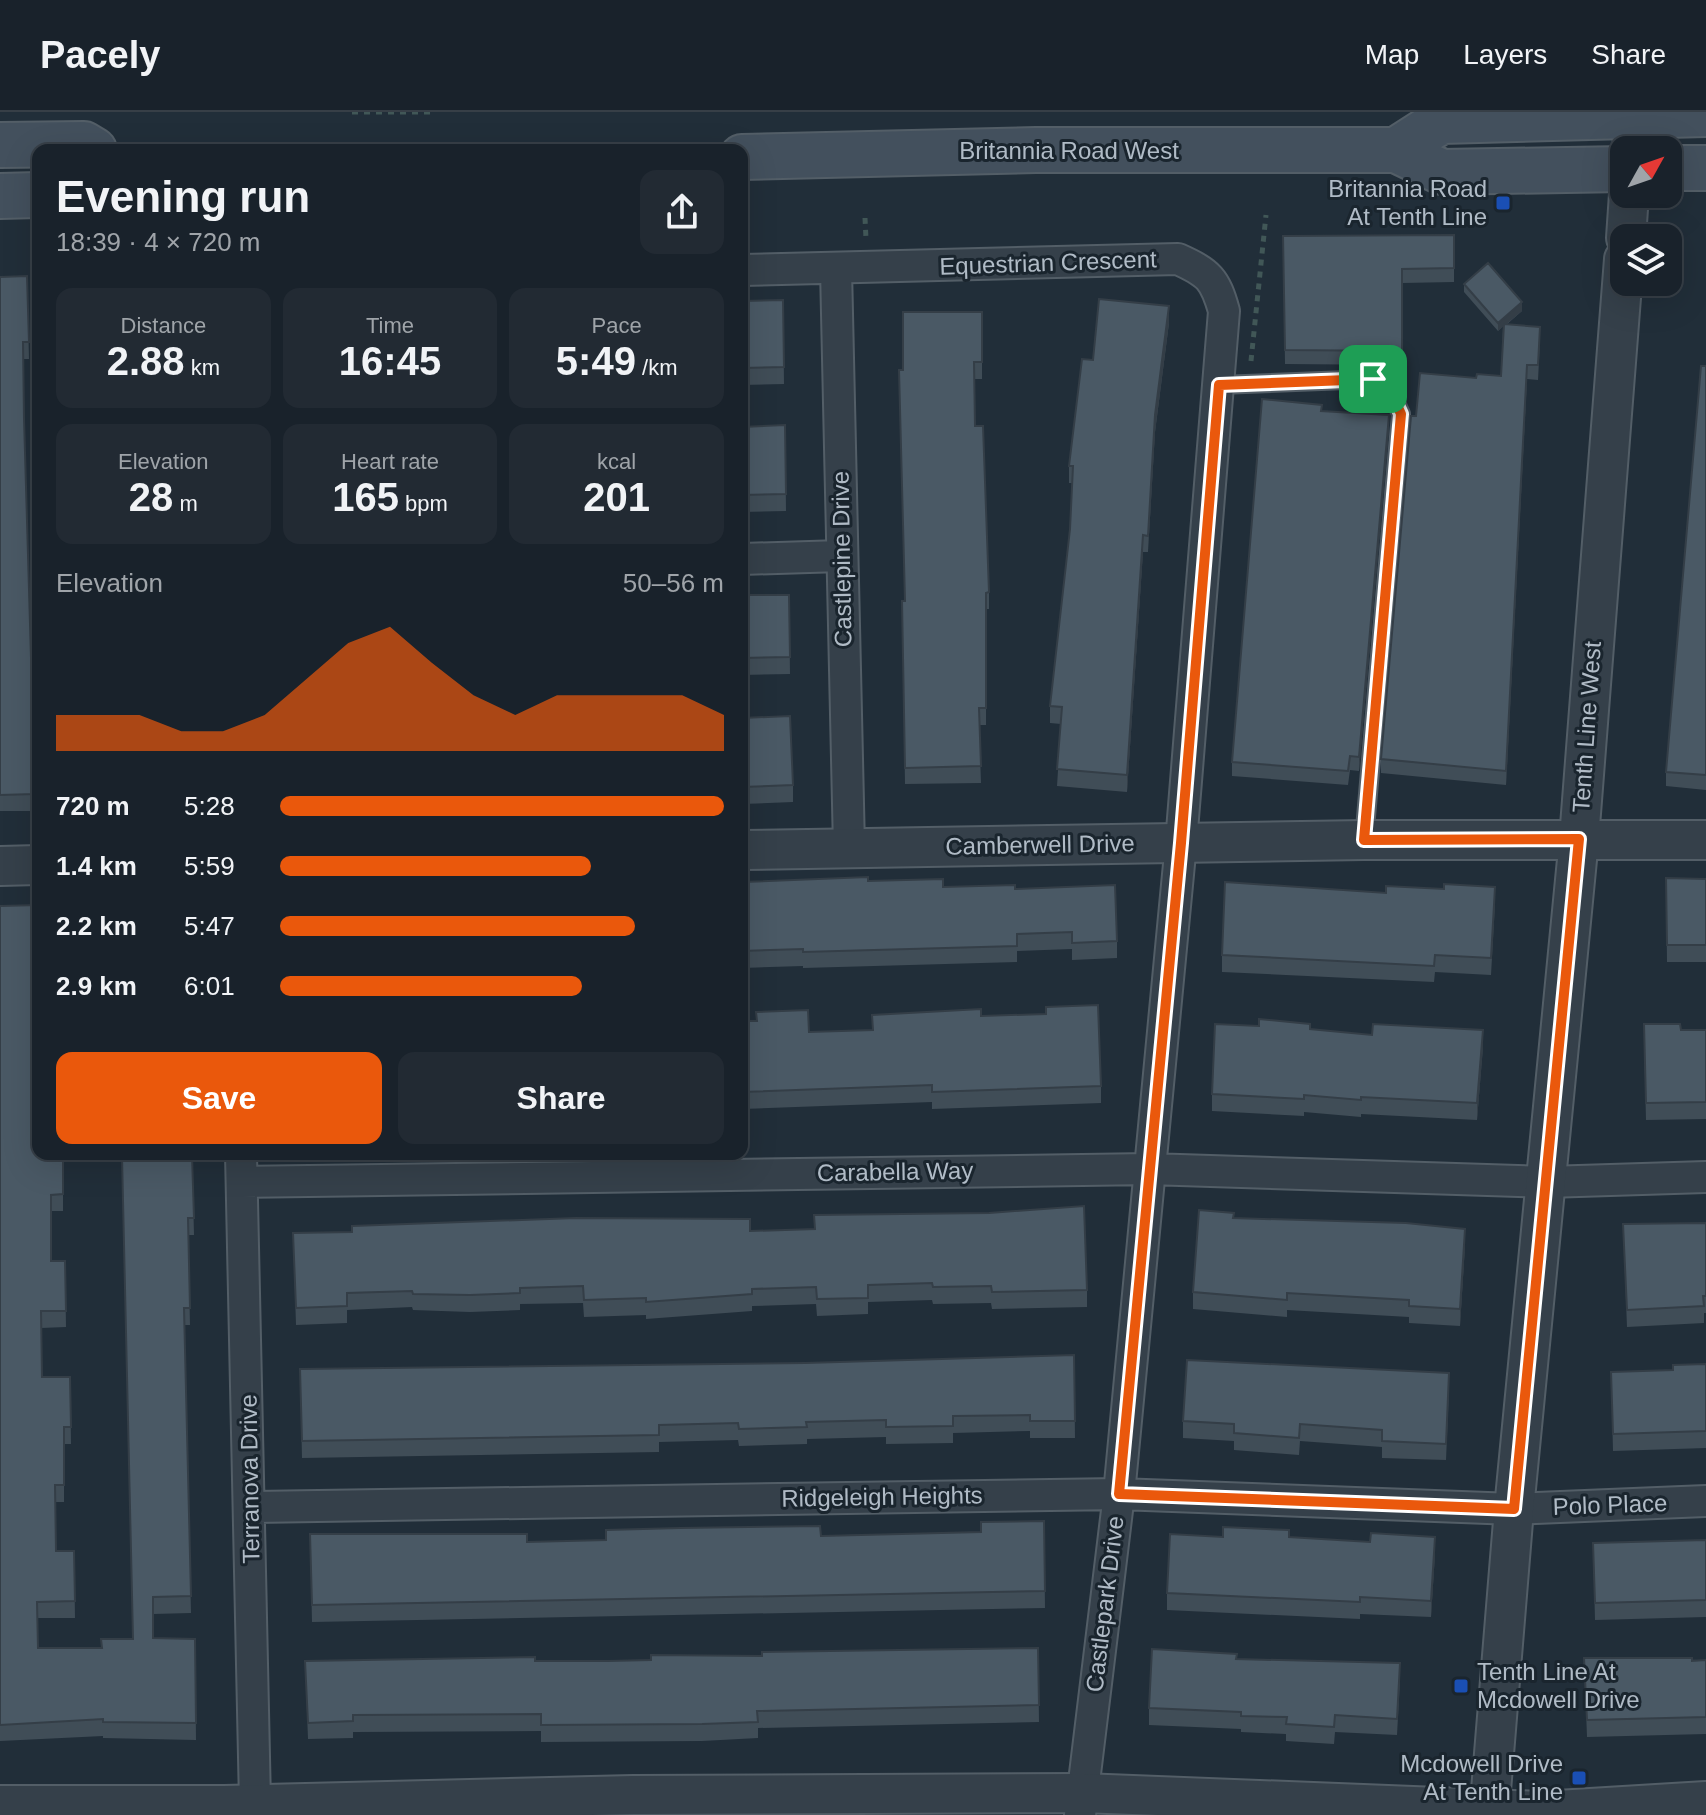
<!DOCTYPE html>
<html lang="en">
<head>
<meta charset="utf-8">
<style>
	:root { --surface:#19222b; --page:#222a33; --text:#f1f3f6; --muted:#9fa4a9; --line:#373f47; --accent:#ea580c }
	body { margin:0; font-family:Helvetica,sans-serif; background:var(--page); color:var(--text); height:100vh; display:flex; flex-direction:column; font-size:30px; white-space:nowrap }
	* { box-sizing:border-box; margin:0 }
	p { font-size:26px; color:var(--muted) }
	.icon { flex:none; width:44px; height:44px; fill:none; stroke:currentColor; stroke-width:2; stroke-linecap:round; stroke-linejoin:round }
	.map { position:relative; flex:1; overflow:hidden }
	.details { position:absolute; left:32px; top:32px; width:716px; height:1016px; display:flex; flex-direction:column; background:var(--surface); border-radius:16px; box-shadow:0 8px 32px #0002,0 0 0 2px var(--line) }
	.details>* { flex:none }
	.needle { width:52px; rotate:50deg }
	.buttons { position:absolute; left:1610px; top:24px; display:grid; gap:16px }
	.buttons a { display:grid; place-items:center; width:72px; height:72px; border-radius:16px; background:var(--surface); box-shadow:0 8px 32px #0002,0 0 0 2px var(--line); font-size:40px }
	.pin { position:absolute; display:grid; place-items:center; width:68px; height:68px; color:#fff; margin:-34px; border-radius:16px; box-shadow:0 4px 12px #0006 }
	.round { display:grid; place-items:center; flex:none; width:84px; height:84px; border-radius:16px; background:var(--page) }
	.head { display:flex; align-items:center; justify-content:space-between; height:136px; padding:0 24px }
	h1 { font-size:44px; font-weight:600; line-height:60px }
	.stats { display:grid; grid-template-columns:repeat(3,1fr); gap:12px; height:136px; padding:8px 24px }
	.stats div { display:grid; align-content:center; border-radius:16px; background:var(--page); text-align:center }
	.stats b { font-size:40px; font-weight:600 }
	.stats small { font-size:22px; font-weight:400 }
	.stats p { font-size:22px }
	.chart { height:224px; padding:16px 24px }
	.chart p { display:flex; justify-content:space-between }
	.chart svg { width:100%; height:144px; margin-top:8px; fill:var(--accent); opacity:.7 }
	.cta { display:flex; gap:16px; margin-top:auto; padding:16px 24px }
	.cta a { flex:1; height:92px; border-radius:16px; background:var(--accent); color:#fff; font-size:32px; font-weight:600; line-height:92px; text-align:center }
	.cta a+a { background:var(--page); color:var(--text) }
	ul { padding:0 24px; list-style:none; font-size:26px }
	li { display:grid; grid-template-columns:128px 96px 1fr; align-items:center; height:60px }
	li i { height:20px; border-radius:10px; background:var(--accent) }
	header { display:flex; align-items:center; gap:48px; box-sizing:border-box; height:112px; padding:0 40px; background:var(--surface); border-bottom:2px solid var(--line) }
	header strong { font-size:38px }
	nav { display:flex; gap:44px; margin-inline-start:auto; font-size:28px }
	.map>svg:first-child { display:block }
</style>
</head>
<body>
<header>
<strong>Pacely</strong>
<nav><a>Map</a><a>Layers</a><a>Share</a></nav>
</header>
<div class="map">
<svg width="1706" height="1703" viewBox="0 0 1706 1703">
	<rect width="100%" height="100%" fill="#212e39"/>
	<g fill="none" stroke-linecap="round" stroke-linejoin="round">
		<defs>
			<path id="service" d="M1219,273L1373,267L1391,280L1401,302L1364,728"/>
			<path id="minor" d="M836,157L849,736
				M742,158L1178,147C1209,161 1215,167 1224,199L1181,731L1119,1382L1080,1703
				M742,447L841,444
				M241,1042L255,1691
				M242,1070L1149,1057L1547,1070L1706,1065
				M251,1395L1119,1382L1514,1397L1706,1389"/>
			<path id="tertiary" d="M1632,38L1635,0
				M1626,126L1629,82
				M742,738L1364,728H1706
				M0,754L38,753
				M0,1693H224L633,1683L1082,1681L1541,1699L1706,1689
				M1489,1703L1514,1397L1579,727L1624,147"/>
			<path id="secondary" d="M0,33L84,32L94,38
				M1396,38L1441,9L1706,2
				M742,45L1036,38H1396L1442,60L1624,57
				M1668,56H1706
				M0,84L38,83"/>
		</defs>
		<use href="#service" stroke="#535e67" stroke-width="20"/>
		<use href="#minor" stroke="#535e67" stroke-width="34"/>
		<use href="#tertiary" stroke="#535e67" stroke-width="42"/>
		<use href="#secondary" stroke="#535e67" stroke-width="48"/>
		<path stroke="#415757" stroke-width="5" stroke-dasharray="6 6" stroke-linecap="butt" d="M352,0H430
			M865,106L866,127
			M1251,249L1266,103"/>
		<use href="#service" stroke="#35404a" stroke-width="16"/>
		<use href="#minor" stroke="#35404a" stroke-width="30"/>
		<use href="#tertiary" stroke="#35404a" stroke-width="38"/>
		<use href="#secondary" stroke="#43505d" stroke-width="44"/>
	</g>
	<path fill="#404d57" d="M1454,123V170L1402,171V253L1285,252L1283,124Z
		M27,164L29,247H24V306L35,699H0V165Z
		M1464,172L1522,199L1506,213L1540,229L1538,268L1527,267L1506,673L1381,661V647L1416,304L1476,266L1501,264L1503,214L1498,219L1464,180Z
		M783,188L784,272L742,273V189Z
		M982,200V267H974L975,314L989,480V497H986V613H979L981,671L905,672L902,489H905L903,258Z
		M1169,211L1155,320L1148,440H1143L1127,680L1057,674L1061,612L1050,611V594L1070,417L1072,371H1069V354L1093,248Z
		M1706,254V678L1666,674V660Z
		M1322,299L1389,317L1359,659L1350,658L1348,673L1232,664V650Z
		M785,313L786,399L742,400V315Z
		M742,483H789L790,562L742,563Z
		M742,606L793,673V690L742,692Z
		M1666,766L1706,767V850H1667Z
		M868,769L943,775L1015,777L1117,829V846L1072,848V837L1017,839V850L803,856V854L742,856V770Z
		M1495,792L1491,863L1435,860L1434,870L1222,860V843Z
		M0,794L38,1042H63V1099H51V1149H65L66,1215L41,1216L42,1265H70L71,1332H64V1390H56V1439H74L75,1506H37L38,1536H102L132,1527L185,1043H192L194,1123H188L190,1213H184L191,1501L153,1502V1526L195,1527L196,1628L103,1626V1624L0,1629Z
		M981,904L1101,974V991L932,997V990L742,997V909L809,920L872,918Z
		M1310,917L1483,935L1477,1008L1361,1002V1005L1304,1000V1004L1212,999V982Z
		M1681,918H1706V1007L1646,1008L1644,929Z
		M1234,1106L1465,1134L1460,1214L1409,1211V1205L1287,1198V1205L1193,1197V1180Z
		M1706,1111V1201H1704V1211L1627,1215L1623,1112Z
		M750,1119L1087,1178V1195L992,1197L991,1191L933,1192L932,1188L868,1190V1202L817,1204L816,1192L752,1194V1199L646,1207V1203L584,1205L583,1191L520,1192V1198L470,1200L413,1198L412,1195L347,1198V1211L296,1213L293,1121Z
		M1074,1243L1075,1326H1030V1319L953,1321V1331L886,1332V1325L807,1327V1332L739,1334L738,1328L659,1330V1340L302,1346L300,1257L805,1251Z
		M1706,1252V1336L1613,1339L1611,1260L1673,1258Z
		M1449,1278L1446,1348L1382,1346V1335L1300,1329L1299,1343L1234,1338V1329L1183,1326V1309Z
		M1044,1409L1045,1496L312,1510L310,1422L527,1430L981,1420Z
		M1223,1425H1289L1435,1442L1431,1505L1360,1502V1507L1167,1498V1481Z
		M1706,1428V1505L1595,1508L1593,1431Z
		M1038,1536L1039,1610L758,1616V1626L702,1629L541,1630V1619L353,1620V1626L308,1627L305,1549H608Z
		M1584,1546L1706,1548V1622L1587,1625Z
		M1236,1547L1400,1568L1397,1623L1335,1620L1334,1632L1286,1629V1622L1241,1620V1617L1149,1613V1596Z"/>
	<path fill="#343e47" d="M1522,190V199L1498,219V211Z
		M1169,194V211L1155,320L1148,440L1155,303Z
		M1527,253V267L1506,673V659Z
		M1389,303V317L1359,659V645Z
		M1143,423V440L1127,680V663Z
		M1483,918V935L1477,1008V991Z
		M1465,1117V1134L1460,1214V1197Z
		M1435,1425V1442L1431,1505V1489Z"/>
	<path fill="#4a5965" stroke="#343e47" stroke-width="2" d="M1454,123V156L1402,157V239L1285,238L1283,124Z
		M1488,151L1522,190L1498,211L1464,172Z
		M27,164L29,230H23L24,306L35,682L0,683V165Z
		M1099,187L1169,194L1155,303L1148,424L1143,423L1127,663L1057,657L1062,595L1050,594L1070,417L1073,354H1069L1082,247L1093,248Z
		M783,188L784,255L742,256V189Z
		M903,200H982V250H974L975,314H983L989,480L986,481V596H979L981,654L905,656L902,489H905L899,258H903Z
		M1504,212L1540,215L1538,253H1527L1506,659L1381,647L1411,304H1416L1420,261L1476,266L1477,262L1501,264Z
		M1701,254H1706V663L1666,660Z
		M1262,287L1322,293L1321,299L1389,303L1359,645L1350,644L1348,659L1232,650Z
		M785,313L786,382L742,383V315Z
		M742,483H789L790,545L742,546Z
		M790,604L793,673L742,675V606Z
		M868,765V769L943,767V775L1015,773V777L1115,773L1117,829L1072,831V820L1017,822V834L803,840V837L742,839V770Z
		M1666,766L1706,767V833H1667Z
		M1225,770L1386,781V774L1444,777V772L1495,775L1491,846L1435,843L1434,854L1222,843Z
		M38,793V1042H63V1082L51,1083V1149H65L66,1199H41L42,1265H70L71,1315H64V1373H55L56,1439H74L75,1489L37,1490L38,1536H102L101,1527H133L122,1045L126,1044V1042L192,1043L194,1106H188L190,1196H184L191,1484L153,1485V1526L195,1527L196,1611L103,1610V1607L0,1613V794Z
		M1098,893L1101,974L932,980V973L742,980V909H757L756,900L808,898L809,920L873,918L872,903L981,897V904L1046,902V895Z
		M1259,907L1310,912V917L1372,923L1373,912L1483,918L1477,991L1361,985V988L1304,983V987L1212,982L1215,912L1259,914Z
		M1644,912H1680L1681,918H1706V990L1646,991Z
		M1084,1094L1087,1178L992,1180L991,1174L933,1175L932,1171L868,1173V1186L817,1187L816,1175L752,1177V1182L646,1190V1186L584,1188L583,1174L520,1176V1181L470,1183L413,1182L412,1179L347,1181V1194L296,1196L293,1121L352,1120V1114L576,1106L750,1107V1119L815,1117L814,1103L989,1101Z
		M1199,1098L1234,1101L1233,1106L1406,1111L1465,1117L1460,1197L1409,1194V1188L1287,1181V1188L1193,1180Z
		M1706,1111V1184H1703L1704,1194L1627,1198L1623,1112Z
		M1074,1243L1075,1309H1030V1303L953,1304V1314L886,1315V1308L806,1310L807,1315L739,1317L738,1311L659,1313V1323L302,1329L300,1257L805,1251Z
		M1187,1248L1449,1261L1446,1332L1382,1329V1318L1300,1312L1299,1326L1234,1321V1312L1183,1309Z
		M1706,1252V1319L1613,1322L1611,1260L1673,1258V1253Z
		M1044,1409L1045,1479L312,1493L310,1422H527V1430L606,1428V1418L680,1416L820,1414L821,1424L981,1420V1410Z
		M1223,1415L1289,1418V1425L1370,1430L1371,1421L1435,1425L1431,1489L1360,1485V1490L1167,1481L1170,1422L1223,1425Z
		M1706,1428V1488L1595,1491L1593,1431Z
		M1038,1536L1039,1593L757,1599L758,1610L702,1612L541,1613V1602L353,1603V1609L308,1611L305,1549L535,1545V1549H608L651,1548V1543L762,1544V1540Z
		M1152,1537L1237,1542L1236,1547L1400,1551L1397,1607L1335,1603L1334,1615L1286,1612L1287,1605L1241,1604V1600L1149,1596Z
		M1584,1546H1692V1549L1706,1548V1605L1587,1608Z"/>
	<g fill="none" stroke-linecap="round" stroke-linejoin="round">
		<defs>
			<path id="route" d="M1373,267L1391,280L1401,302L1364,728L1579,727L1514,1397L1119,1382L1181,731L1219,273Z"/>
		</defs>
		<use href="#route" stroke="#fff" stroke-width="16"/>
		<use href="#route" stroke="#ea580c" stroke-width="10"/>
	</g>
	<g fill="#1a4fb4" stroke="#1a252e" stroke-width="3">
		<rect x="1495" y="83" width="16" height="16" rx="4"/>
		<rect x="1453" y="1566" width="16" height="16" rx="4"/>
		<rect x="1571" y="1658" width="16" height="16" rx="4"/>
	</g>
	<g text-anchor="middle" stroke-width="6" stroke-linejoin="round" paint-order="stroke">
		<g font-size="24" fill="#b0bbc6" stroke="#1a252e">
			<text x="1069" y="47">Britannia Road West</text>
			<text transform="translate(1048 151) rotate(-2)" y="8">Equestrian Crescent</text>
			<text transform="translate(842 447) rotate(-91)" y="8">Castlepine Drive</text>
			<text transform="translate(1587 615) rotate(-86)" y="8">Tenth Line West</text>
			<text transform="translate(1040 733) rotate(-1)" y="8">Camberwell Drive</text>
			<text transform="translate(895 1060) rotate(-1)" y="8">Carabella Way</text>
			<text transform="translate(250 1367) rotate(-91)" y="8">Terranova Drive</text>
			<text transform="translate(882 1385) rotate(-1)" y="8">Ridgeleigh Heights</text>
			<text transform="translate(1610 1393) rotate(-2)" y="8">Polo Place</text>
			<text transform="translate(1105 1492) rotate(-83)" y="8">Castlepark Drive</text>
		</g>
		<g font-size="24" fill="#b0bbc6" stroke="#1a252e" text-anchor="end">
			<text x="1487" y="85">Britannia Road<tspan x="1487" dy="28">At Tenth Line</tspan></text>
			<text x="1477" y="1568" text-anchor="start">Tenth Line At<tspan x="1477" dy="28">Mcdowell Drive</tspan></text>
			<text x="1563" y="1660">Mcdowell Drive<tspan x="1563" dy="28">At Tenth Line</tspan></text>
		</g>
	</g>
</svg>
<div class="buttons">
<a><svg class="needle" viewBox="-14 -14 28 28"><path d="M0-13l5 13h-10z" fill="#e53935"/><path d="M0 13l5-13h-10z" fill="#9fa4a9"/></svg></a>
<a><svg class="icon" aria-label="layers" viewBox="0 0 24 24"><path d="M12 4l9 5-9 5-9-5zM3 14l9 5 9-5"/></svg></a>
</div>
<div class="pin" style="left:1373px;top:267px;background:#1e9e55"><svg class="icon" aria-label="arrive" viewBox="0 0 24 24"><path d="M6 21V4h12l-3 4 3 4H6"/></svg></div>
<section class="details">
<div class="head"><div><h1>Evening run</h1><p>18:39 · 4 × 720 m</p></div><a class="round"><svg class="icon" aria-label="share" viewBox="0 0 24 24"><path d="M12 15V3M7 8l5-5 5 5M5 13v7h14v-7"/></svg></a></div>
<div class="stats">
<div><p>Distance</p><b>2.88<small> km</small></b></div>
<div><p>Time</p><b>16:45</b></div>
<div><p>Pace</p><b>5:49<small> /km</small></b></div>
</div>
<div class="stats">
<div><p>Elevation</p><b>28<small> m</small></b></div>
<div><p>Heart rate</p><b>165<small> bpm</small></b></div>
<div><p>kcal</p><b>201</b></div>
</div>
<div class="chart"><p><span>Elevation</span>50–56 m</p>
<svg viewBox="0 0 160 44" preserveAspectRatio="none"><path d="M0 44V33L10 33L20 33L30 38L40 38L50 33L60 22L70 11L80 6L90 17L100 27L110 33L120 27L130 27L140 27L150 27L160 33V44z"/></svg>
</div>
<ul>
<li><b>720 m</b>5:28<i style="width:100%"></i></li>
<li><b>1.4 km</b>5:59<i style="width:70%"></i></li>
<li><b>2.2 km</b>5:47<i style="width:80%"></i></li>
<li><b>2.9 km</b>6:01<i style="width:68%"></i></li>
</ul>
<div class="cta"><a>Save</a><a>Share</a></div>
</section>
</div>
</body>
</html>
